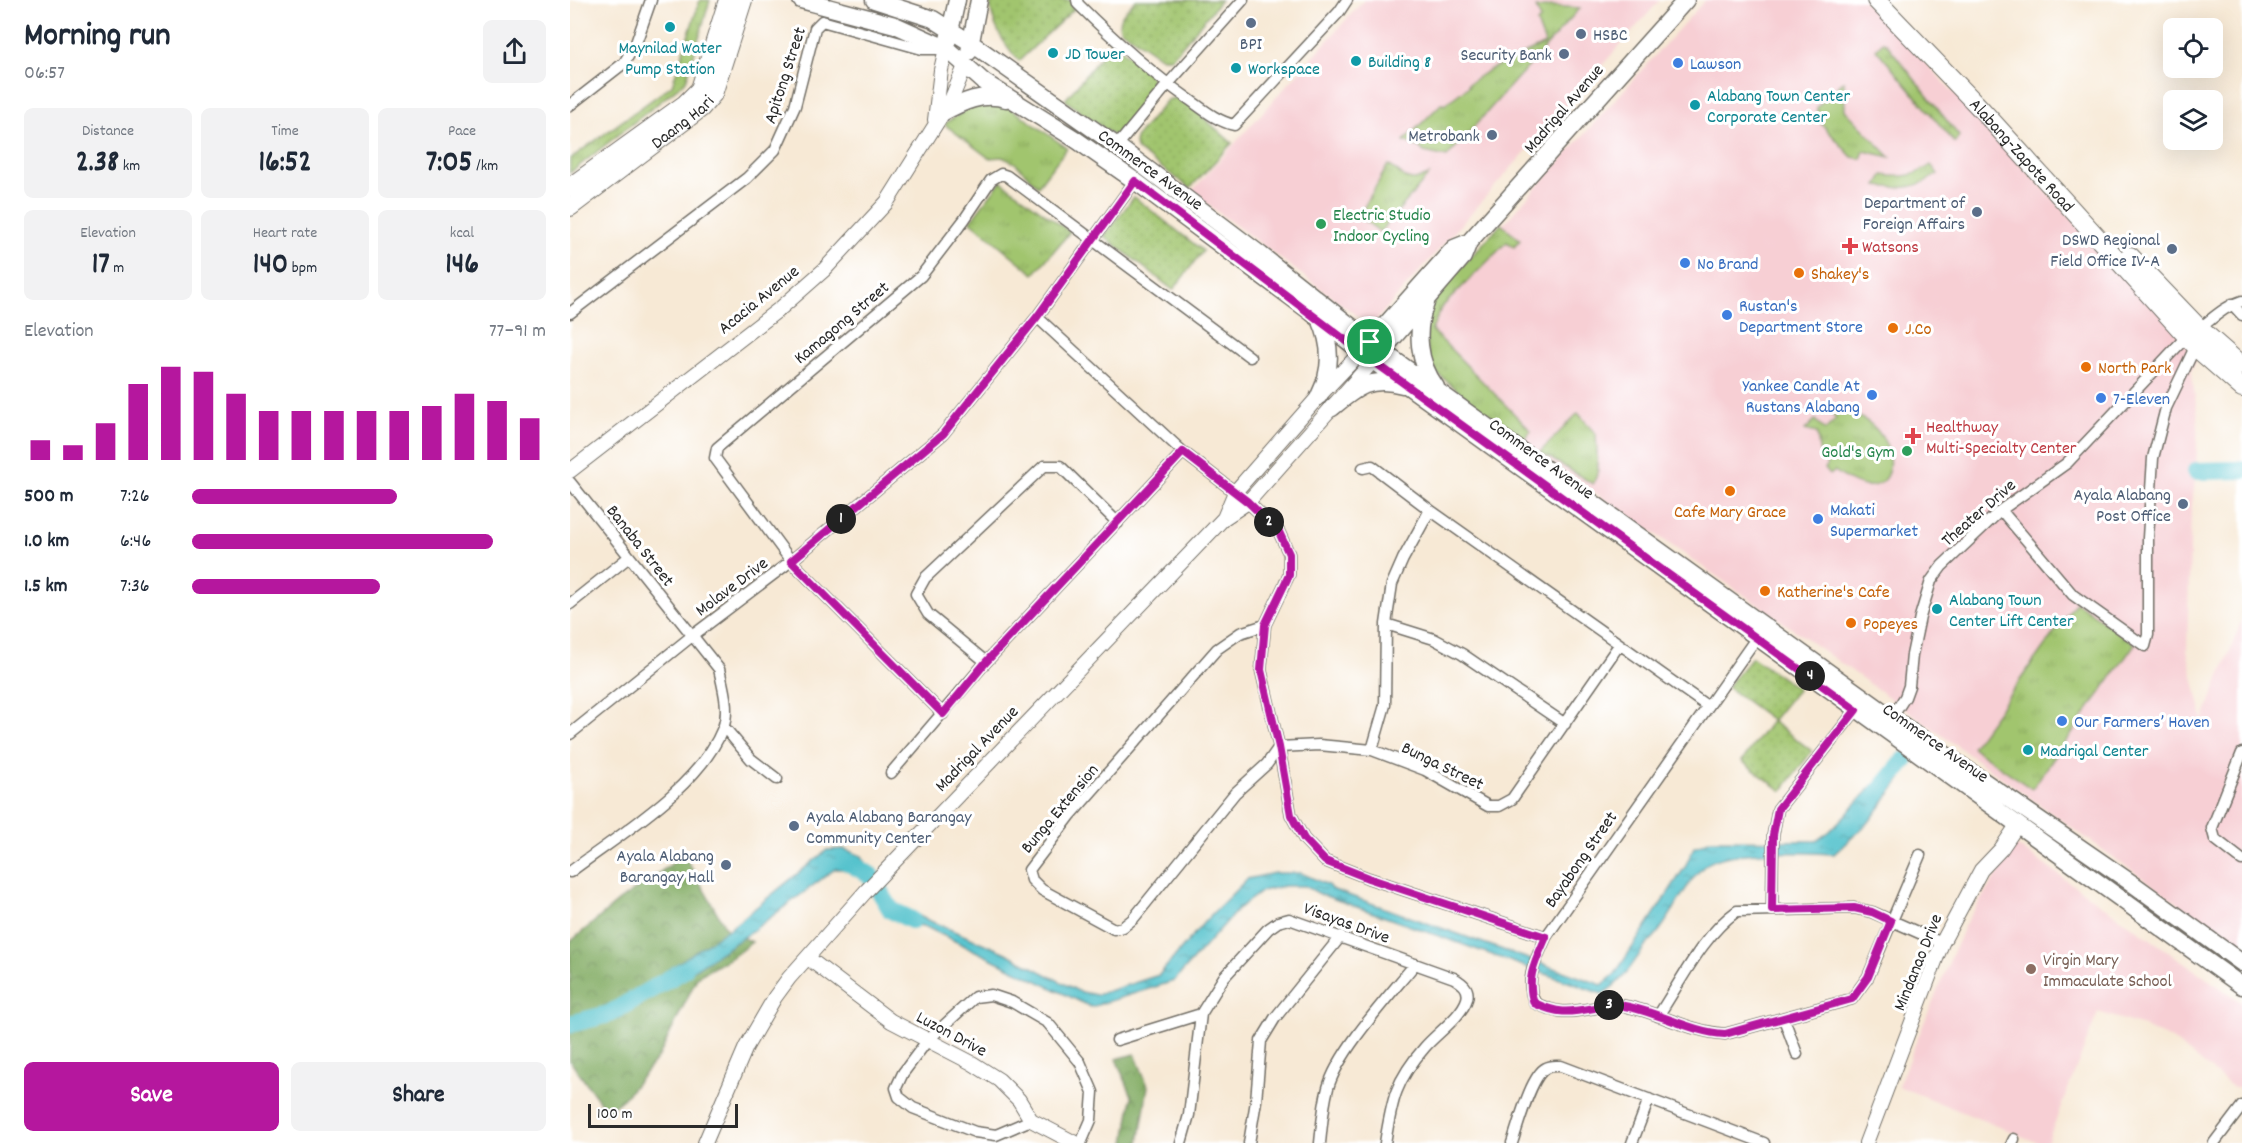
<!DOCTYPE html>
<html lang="en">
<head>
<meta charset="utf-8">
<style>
	:root { --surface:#fff; --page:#f2f2f3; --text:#1f2937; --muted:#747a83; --accent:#b5179e }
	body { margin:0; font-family:Dekko,sans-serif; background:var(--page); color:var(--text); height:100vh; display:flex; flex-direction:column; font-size:22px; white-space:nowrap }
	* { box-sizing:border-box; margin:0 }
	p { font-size:20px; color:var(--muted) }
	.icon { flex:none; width:33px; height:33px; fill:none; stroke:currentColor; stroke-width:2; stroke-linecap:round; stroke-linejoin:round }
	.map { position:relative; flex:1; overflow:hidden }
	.panel { display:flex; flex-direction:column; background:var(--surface); width:570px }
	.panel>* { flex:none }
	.controls { position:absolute; left:1593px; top:18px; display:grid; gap:12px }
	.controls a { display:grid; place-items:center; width:60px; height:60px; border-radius:9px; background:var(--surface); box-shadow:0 6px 24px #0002; font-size:30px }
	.scale { position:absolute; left:18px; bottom:15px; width:150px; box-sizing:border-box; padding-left:6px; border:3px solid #2b2b2b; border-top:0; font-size:16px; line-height:21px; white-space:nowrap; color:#2b2b2b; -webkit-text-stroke:4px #fff; paint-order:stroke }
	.pin { position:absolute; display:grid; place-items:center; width:51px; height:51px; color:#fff; margin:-26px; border:3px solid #fff; border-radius:50%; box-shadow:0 2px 6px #0007 }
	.km { position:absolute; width:30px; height:30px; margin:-15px; border-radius:50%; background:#222; color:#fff; font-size:16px; line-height:30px; text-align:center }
	.round { display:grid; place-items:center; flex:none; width:63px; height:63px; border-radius:9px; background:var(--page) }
	.overview { display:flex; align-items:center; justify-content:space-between; height:102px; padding:0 24px }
	h1 { font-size:33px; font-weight:800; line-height:45px }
	.figures { display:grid; grid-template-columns:repeat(3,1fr); gap:9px; height:102px; padding:6px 24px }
	.figures div { display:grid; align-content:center; border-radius:9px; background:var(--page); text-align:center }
	.figures b { font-size:30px; font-weight:800 }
	.figures small { font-size:16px; font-weight:400 }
	.figures p { font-size:16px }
	.chart { height:168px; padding:12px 24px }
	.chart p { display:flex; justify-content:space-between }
	.chart svg { width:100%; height:108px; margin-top:6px; stroke:var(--accent); stroke-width:6 }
	.primary-button { display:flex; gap:12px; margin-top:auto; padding:12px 24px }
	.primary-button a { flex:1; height:69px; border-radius:9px; background:var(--accent); color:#fff; font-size:24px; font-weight:800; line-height:69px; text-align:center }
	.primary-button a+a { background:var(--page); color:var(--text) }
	ul { padding:0 24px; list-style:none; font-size:20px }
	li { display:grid; grid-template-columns:96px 72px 1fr; align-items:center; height:45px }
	li i { height:15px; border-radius:8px; background:var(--accent) }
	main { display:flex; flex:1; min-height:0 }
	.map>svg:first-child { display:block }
</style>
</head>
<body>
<main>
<section class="panel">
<div class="overview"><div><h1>Morning run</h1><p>06:57</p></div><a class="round"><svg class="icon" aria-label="share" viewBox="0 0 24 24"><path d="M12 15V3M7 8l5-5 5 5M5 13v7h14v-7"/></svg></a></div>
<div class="figures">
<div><p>Distance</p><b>2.38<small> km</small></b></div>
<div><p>Time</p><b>16:52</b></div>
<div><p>Pace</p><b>7:05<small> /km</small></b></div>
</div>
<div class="figures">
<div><p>Elevation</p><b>17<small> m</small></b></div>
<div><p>Heart rate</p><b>140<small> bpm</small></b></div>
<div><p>kcal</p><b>146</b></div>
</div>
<div class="chart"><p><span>Elevation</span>77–91 m</p>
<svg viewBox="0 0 160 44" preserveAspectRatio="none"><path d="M5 44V36M15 44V38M25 44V29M35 44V13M45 44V6M55 44V8M65 44V17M75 44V24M85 44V24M95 44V24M105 44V24M115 44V24M125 44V22M135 44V17M145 44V20M155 44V27"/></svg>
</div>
<ul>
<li><b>500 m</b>7:26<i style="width:58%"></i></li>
<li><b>1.0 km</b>6:46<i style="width:85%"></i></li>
<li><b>1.5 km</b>7:36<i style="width:53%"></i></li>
</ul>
<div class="primary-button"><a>Save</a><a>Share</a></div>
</section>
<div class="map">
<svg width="1672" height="1143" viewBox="0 0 1672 1143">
	<defs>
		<pattern id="grass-dots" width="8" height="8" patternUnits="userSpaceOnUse" patternTransform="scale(1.5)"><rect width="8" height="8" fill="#a1c56e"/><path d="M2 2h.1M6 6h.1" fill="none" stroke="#8ba95f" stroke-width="1.8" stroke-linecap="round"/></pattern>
		<pattern id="forest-crowns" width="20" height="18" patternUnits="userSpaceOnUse" patternTransform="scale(1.5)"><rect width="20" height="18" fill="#80aa61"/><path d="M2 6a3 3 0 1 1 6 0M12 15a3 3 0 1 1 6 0" fill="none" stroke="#698b50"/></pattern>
		<pattern id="park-tufts" width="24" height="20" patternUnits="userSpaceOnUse" patternTransform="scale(1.5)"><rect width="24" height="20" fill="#a1c56e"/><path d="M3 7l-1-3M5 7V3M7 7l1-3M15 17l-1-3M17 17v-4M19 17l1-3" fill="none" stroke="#8ba95f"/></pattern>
		<pattern id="water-ripples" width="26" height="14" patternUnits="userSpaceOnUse" patternTransform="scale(1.5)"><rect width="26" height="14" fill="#56c3cd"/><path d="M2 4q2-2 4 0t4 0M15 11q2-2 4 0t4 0" fill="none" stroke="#479fa7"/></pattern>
	</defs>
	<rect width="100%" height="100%" fill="#fff"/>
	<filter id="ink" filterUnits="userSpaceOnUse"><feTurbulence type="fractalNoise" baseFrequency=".0167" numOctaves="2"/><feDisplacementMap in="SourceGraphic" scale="12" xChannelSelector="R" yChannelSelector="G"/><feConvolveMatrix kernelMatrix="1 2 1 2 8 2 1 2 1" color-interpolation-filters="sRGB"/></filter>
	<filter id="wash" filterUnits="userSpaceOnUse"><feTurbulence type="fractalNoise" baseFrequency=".008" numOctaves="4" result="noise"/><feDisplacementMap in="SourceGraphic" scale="24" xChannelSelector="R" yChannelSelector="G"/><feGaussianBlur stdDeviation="1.35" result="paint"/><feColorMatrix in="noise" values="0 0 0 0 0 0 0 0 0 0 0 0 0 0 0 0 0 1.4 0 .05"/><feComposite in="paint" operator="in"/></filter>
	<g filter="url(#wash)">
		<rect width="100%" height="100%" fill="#f7e9d5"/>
		<path fill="#f7cfd4" d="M794,0H1090L801,326L621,192Z
			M1135,0H1293L1337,43L1603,326L1626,359L1621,371L1628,416L1626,471L1621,513L1617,650L1633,720L1672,620V949L1206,617L951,442L857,353L865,300Z
			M1446,845L1672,1003L1671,1088H1664L1603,1040L1567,1024L1528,1012L1477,1143H1469L1328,1086L1394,926Z"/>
		<path fill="url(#grass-dots)" stroke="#66784c" stroke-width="1.5" d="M420,0H500L504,9L449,61C433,43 421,24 420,0Z
			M566,0H651L602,58H592L551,30C544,18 558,9 566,0Z
			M542,43C553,52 571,62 579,73C593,91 556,124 545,137L495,100Z
			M608,97L614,100L662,143L620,188L566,149L565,143L567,136L597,100Z
			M564,197L633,251L603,290L534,236Z
			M1182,657L1228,689L1202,721L1242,751L1212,791L1172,761L1202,720L1157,687Z"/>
		<path fill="url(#forest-crowns)" stroke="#566a46" stroke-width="1.5" d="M114,855L157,930L182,942L162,957L128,976L89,1056L54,1098L37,1112L0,1061V942L49,901Z
			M565,1054L578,1086L569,1143H555L562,1096L546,1059Z"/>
		<path fill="url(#park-tufts)" stroke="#66784c" stroke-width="1.5" d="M130,0H140L116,81L0,173V159L102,85Z
			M981,6L1010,8L877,157L854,152L849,147L834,141L872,103L874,105L899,86L898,84L919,70L975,44L967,23L971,19L966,8Z
			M1313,42L1316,43L1389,136L1385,143L1306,49Z
			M1274,81L1275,110L1320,157L1294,151L1291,159L1282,157L1247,119V107Z
			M420,102L438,106L497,148L468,186L445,163L432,157L419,158L374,124L397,109Z
			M818,165C827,169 834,181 845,180C850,179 854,176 859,175L810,232L789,216Z
			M1361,165L1368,174C1346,189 1333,189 1307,186L1313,175C1332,178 1345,176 1361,165Z
			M431,181L500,232L464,274L400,221Z
			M931,224L950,240L944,247L937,242L871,308L862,330L961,431L951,442L862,369C858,355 853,328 858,314C867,289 912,246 931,224Z
			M1266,412C1339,414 1336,526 1265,471L1260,475L1255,469L1257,465L1249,450L1247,433L1235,430L1245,420L1255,430L1266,419L1261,413Z
			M1008,413L1026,434L1028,472L1023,484L970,452Z
			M1506,602L1565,644L1462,789L1402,747Z"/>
		<path fill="url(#water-ripples)" stroke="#40777c" stroke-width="1.5" d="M1319,769L1331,779L1299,822L1264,854C1234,853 1161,848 1137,864C1119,877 1106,909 1092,927C1087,935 1080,941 1074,948C1061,966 1052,983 1032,994L750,894L735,886H714L692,891L669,908L604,981L521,1007L358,928L328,918L305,892L314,887L323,902L353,918L436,953L508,991L526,995L589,975L636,920L677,879L705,873H731L758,885L761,889L1032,985L1045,974L1115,867L1124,847L1141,840L1246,841L1260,831Z
			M274,849L292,856L298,866L287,876L273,869H265L177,935L95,989L89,976L163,926L257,850Z"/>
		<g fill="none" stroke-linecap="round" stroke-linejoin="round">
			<path stroke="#56c3cd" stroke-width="18" d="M1626,471L1672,470
				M1309,792L1335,760
				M274,860L300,875L321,910L342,920
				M0,1024L39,1014L114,970"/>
		</g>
	</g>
	<g filter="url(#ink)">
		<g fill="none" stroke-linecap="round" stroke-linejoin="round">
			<defs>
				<path id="minor" d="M507,0L508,4C543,39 580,72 620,100C634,110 647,121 664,125L769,12L777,0
					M0,105L54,63L66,43L81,0
					M547,146L598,84L673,0
					M1662,304L1672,315
					M0,313L177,178L205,150L225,106L245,28L252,21L352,49H371
					M467,317L613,452L678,502L709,532L719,554V575L695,625L691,670L709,747L721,815L734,839L755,861L798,878L976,937
					M793,468L802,466L860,510L1137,706
					M0,482L149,669C153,687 160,710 153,728C129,788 50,834 0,872
					M1431,510L1503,595L1575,646L1578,635V538L1583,458L1596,408L1627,343
					M0,604L59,557
					M816,624L864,639L892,654L995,724
					M695,625L670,633L647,649L500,816L459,870L462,880L472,890L544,929L553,927L563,919L665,793L697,764L709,747L749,745L802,750L855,770L918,806H929L942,799L1049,645
					M1187,637L976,937C966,960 954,979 965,1003C988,1014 998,1013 1024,1008C1031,1007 1039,1004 1047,1005C1084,1009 1118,1032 1155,1034L1282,999L1298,977L1350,855
					M416,662L358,614L346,594L355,578L474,466H490L548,523
					M373,714L221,561L145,458L147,448L351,276L394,220L421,180L431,174L437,176L680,357
					M1319,722L1335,697L1339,686L1342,655L1350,617L1361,581L1372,566L1431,510L1497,463L1617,336C1637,326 1649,308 1672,301
					M154,727L181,759L207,779
					M0,734L122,636L221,561L373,434L467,317L565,181
					M802,750L815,705L816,624L822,584L833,559L860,510
					M1672,753L1642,828L1645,839L1672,860
					M321,773L416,662L613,452
					M1202,910L1203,835L1208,809L1286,710
					M1088,1016C1112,980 1132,936 1167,911L1284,908L1302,912L1372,943
					M1214,1019L1227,1054
					M547,1040L631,1014
					M461,1120L426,1135L405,1132L343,1108L329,1097L326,1088L333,1073L357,1041L405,997L421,995L442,1002L478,1023L510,1062L523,1092L521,1120L511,1143
					M611,1143L619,1115L631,1014L654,977L698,929L708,922L719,919L884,978C892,983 900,988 897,999C892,1016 866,1034 855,1047C825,1081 822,1100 815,1143
					M679,1143L686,1101L691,1041L705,1018L771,936
					M750,1143C752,1125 753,1106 758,1088C768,1051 820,995 845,964
					M942,1143C948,1126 961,1075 976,1068C981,1065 986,1066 991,1066L1194,1143
					M1062,1143L1079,1099
					M1442,1143L1444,1139
					M1644,1143L1672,1106"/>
				<path id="tertiary" d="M365,120L371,70L376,48
					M0,471L212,307L254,270L317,202L381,100L395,66
					M654,518L665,492L749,396L791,352
					M238,958L321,1021L402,1063L429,1080L449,1100L461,1120L505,1143
					M135,1143L176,1047L205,997L219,978L297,890L654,518L678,502L803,361
					M1296,1143L1372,943L1411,870L1431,849L1448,824"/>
				<path id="secondary" d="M231,0L325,25L376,48L414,82L505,139L565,181L742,313L803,361L1672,986
					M304,0L363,19L401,43L547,146L691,255L812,351L1322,718L1563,884L1672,963
					M378,40L387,0
					M399,52L409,0
					M372,113C392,102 413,92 436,99
					M856,303C845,330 848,363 866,387
					M793,350L884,248L899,242
					M805,359L893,257L899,242L1116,0
					M749,396C762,370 762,346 750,319
					M762,408C787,387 800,376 833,385"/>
				<g id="primary">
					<path d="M0,187L115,104L130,89L158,0"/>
					<path id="s1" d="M0,207L131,108L143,94L173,0"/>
				</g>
				<g id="trunk">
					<path id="s2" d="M1306,0L1411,109L1631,352L1672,388"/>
					<path d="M1560,256L1630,329L1672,366"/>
				</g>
			</defs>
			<use href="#minor" stroke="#726e66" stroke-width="13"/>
			<use href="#tertiary" stroke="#726e66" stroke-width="16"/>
			<use href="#secondary" stroke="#726e66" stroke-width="19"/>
			<use href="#primary" stroke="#726e66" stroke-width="20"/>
			<use href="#trunk" stroke="#726e66" stroke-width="20"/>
			<use href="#minor" stroke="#fff" stroke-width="10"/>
			<use href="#tertiary" stroke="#fff" stroke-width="14"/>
			<use href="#secondary" stroke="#fff" stroke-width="16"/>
			<use href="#primary" stroke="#fff" stroke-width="18"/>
			<use href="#trunk" stroke="#fff" stroke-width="18"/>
		</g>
	</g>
	<g fill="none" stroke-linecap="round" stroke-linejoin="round" filter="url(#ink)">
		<defs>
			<path id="route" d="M565,181L791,352L800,342L812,351L803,361L1286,710L1208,809L1203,835L1202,910L1284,908L1302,912L1321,921L1298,977L1282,999L1155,1034C1118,1032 1084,1009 1047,1005C1039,1004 1031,1007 1024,1008C998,1013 988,1014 964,1003C955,979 966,960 976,937L798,878L755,861L734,839L721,815L709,747L691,670L695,625L719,575V554L709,532L678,502L613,452L416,662L373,714L221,561L373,434L467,317Z"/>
		</defs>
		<use href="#route" stroke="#fff" stroke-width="12"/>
		<use href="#route" stroke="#b5179e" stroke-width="8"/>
	</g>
	<g fill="#5c6f8a" stroke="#fff" stroke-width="2">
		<circle cx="681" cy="23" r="6"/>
		<circle cx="1011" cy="34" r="6"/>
		<circle cx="994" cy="54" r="6"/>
		<circle cx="922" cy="135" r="6"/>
		<circle cx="1407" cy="212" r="6"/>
		<circle cx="1602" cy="249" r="6"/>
		<circle cx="1613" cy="504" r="6"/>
		<circle cx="224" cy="826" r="6"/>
		<circle cx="156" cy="865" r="6"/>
	</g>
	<g fill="#0f9aa8" stroke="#fff" stroke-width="2">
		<circle cx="100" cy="27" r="6"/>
		<circle cx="483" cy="53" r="6"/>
		<circle cx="786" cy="61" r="6"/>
		<circle cx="666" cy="68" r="6"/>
		<circle cx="1125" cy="105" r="6"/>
		<circle cx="1367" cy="609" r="6"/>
		<circle cx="1458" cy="750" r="6"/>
	</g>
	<g fill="#3f7fe0" stroke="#fff" stroke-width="2">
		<circle cx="1108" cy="63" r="6"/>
		<circle cx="1115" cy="263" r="6"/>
		<circle cx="1157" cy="315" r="6"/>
		<circle cx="1302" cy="395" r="6"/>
		<circle cx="1531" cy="398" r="6"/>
		<circle cx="1248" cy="519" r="6"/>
		<circle cx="1492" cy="721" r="6"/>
	</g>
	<g fill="#2e9e5b" stroke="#fff" stroke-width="2">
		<circle cx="751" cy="224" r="6"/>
		<circle cx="1337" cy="451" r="6"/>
	</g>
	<g fill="#e0444e" stroke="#fff" stroke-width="2">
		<path d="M1277 237h6v6h6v6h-6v6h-6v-6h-6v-6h6z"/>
		<path d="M1340 427h6v6h6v6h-6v6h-6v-6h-6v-6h6z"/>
	</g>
	<g fill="#e8710a" stroke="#fff" stroke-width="2">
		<circle cx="1229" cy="273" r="6"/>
		<circle cx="1323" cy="328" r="6"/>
		<circle cx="1516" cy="367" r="6"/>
		<circle cx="1160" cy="491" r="6"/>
		<circle cx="1195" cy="591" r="6"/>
		<circle cx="1281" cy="623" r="6"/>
	</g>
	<circle fill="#8d6e63" stroke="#fff" stroke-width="2" cx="1461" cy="969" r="6"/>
	<g text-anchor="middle" stroke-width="6" stroke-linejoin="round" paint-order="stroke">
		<g font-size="18" fill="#4e5e75" stroke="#fff" text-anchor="end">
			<text x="1023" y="40" text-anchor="start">HSBC</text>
			<text x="681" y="49" text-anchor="middle">BPI</text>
			<text x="982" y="60">Security Bank</text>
			<text x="910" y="141">Metrobank</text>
			<text x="1395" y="208">Department of<tspan x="1395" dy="21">Foreign Affairs</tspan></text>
			<text x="1590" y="245">DSWD Regional<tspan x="1590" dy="21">Field Office IV-A</tspan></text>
			<text x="1601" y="500">Ayala Alabang<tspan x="1601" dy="21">Post Office</tspan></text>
			<text x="236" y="822" text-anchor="start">Ayala Alabang Barangay<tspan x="236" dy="21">Community Center</tspan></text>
			<text x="144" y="861">Ayala Alabang<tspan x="144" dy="21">Barangay Hall</tspan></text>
		</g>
		<g font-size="18" fill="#0d838f" stroke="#fff" text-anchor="start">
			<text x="100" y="53" text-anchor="middle">Maynilad Water<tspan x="100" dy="21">Pump Station</tspan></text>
			<text x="495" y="59">JD Tower</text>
			<text x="798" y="67">Building 8</text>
			<text x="678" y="74">Workspace</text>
			<text x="1137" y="101">Alabang Town Center<tspan x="1137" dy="21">Corporate Center</tspan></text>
			<text x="1379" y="605">Alabang Town<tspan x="1379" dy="21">Center Lift Center</tspan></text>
			<text x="1470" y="756">Madrigal Center</text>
		</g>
		<g font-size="18" fill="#366cbe" stroke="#fff" text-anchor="start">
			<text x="1120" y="69">Lawson</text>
			<text x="1127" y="269">No Brand</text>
			<text x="1169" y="311">Rustan's<tspan x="1169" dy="21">Department Store</tspan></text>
			<text x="1290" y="391" text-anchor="end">Yankee Candle At<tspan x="1290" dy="21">Rustans Alabang</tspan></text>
			<text x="1543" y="404">7-Eleven</text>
			<text x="1260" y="515">Makati<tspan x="1260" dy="21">Supermarket</tspan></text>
			<text x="1504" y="727">Our Farmers’ Haven</text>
		</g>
		<g font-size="18" fill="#2b2b2b" stroke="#fff">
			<text transform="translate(214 75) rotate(-72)" y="6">Apitong Street</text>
			<text transform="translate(993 108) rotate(-49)" y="6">Madrigal Avenue</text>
			<text dy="6" stroke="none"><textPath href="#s1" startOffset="141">Daang Hari</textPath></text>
			<text dy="6" stroke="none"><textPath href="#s2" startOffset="213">Alabang-Zapote Road</textPath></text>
			<text transform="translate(581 169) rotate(36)" y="6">Commerce Avenue</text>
			<text transform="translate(188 299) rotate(-39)" y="6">Acacia Avenue</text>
			<text transform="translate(271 322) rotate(-40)" y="6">Kamagong Street</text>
			<text transform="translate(972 458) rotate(36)" y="6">Commerce Avenue</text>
			<text transform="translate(1408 512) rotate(-41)" y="6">Theater Drive</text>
			<text transform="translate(71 545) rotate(52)" y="6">Banaba Street</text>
			<text transform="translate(161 586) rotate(-37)" y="6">Molave Drive</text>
			<text transform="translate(1366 742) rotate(35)" y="6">Commerce Avenue</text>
			<text transform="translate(406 748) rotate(-46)" y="6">Madrigal Avenue</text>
			<text transform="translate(873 765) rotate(26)" y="6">Bunga Street</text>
			<text transform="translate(489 808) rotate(-50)" y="6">Bunga Extension</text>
			<text transform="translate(1010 859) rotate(-55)" y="6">Bayabong Street</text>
			<text transform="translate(777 922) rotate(20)" y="6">Visayas Drive</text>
			<text transform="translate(1347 962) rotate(-68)" y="6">Mindanao Drive</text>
			<text transform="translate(382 1033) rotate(28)" y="6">Luzon Drive</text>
		</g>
		<g font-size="18" fill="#27864d" stroke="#fff" text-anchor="start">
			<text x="763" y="220">Electric Studio<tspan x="763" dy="21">Indoor Cycling</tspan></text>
			<text x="1325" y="457" text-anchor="end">Gold's Gym</text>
		</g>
		<g font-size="18" fill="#be3a42" stroke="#fff" text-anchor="start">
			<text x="1292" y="252">Watsons</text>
			<text x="1356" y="432">Healthway<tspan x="1356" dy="21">Multi-Specialty Center</tspan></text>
		</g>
		<g font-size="18" fill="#c56008" stroke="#fff" text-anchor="start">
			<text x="1241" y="279">Shakey's</text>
			<text x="1335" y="334">J.Co</text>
			<text x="1528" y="373">North Park</text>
			<text x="1160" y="517" text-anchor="middle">Cafe Mary Grace</text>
			<text x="1207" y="597">Katherine's Cafe</text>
			<text x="1293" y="629">Popeyes</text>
		</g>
		<g font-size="18" fill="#785e54" stroke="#fff" text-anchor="start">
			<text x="1473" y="965">Virgin Mary<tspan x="1473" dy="21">Immaculate School</tspan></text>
		</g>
	</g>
</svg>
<div class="controls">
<a><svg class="icon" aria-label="locate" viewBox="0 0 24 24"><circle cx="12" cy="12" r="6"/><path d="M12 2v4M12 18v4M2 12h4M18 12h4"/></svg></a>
<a><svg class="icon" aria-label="layers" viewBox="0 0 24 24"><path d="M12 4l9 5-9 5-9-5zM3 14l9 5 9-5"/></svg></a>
</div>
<div class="scale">100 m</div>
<div class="pin" style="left:800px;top:342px;background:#1e9e55"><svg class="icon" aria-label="arrive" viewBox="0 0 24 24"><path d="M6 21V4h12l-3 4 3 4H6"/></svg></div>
<b class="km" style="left:271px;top:519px">1</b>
<b class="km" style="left:699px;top:522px">2</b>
<b class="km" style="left:1039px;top:1005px">3</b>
<b class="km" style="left:1240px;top:676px">4</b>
</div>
</main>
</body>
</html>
